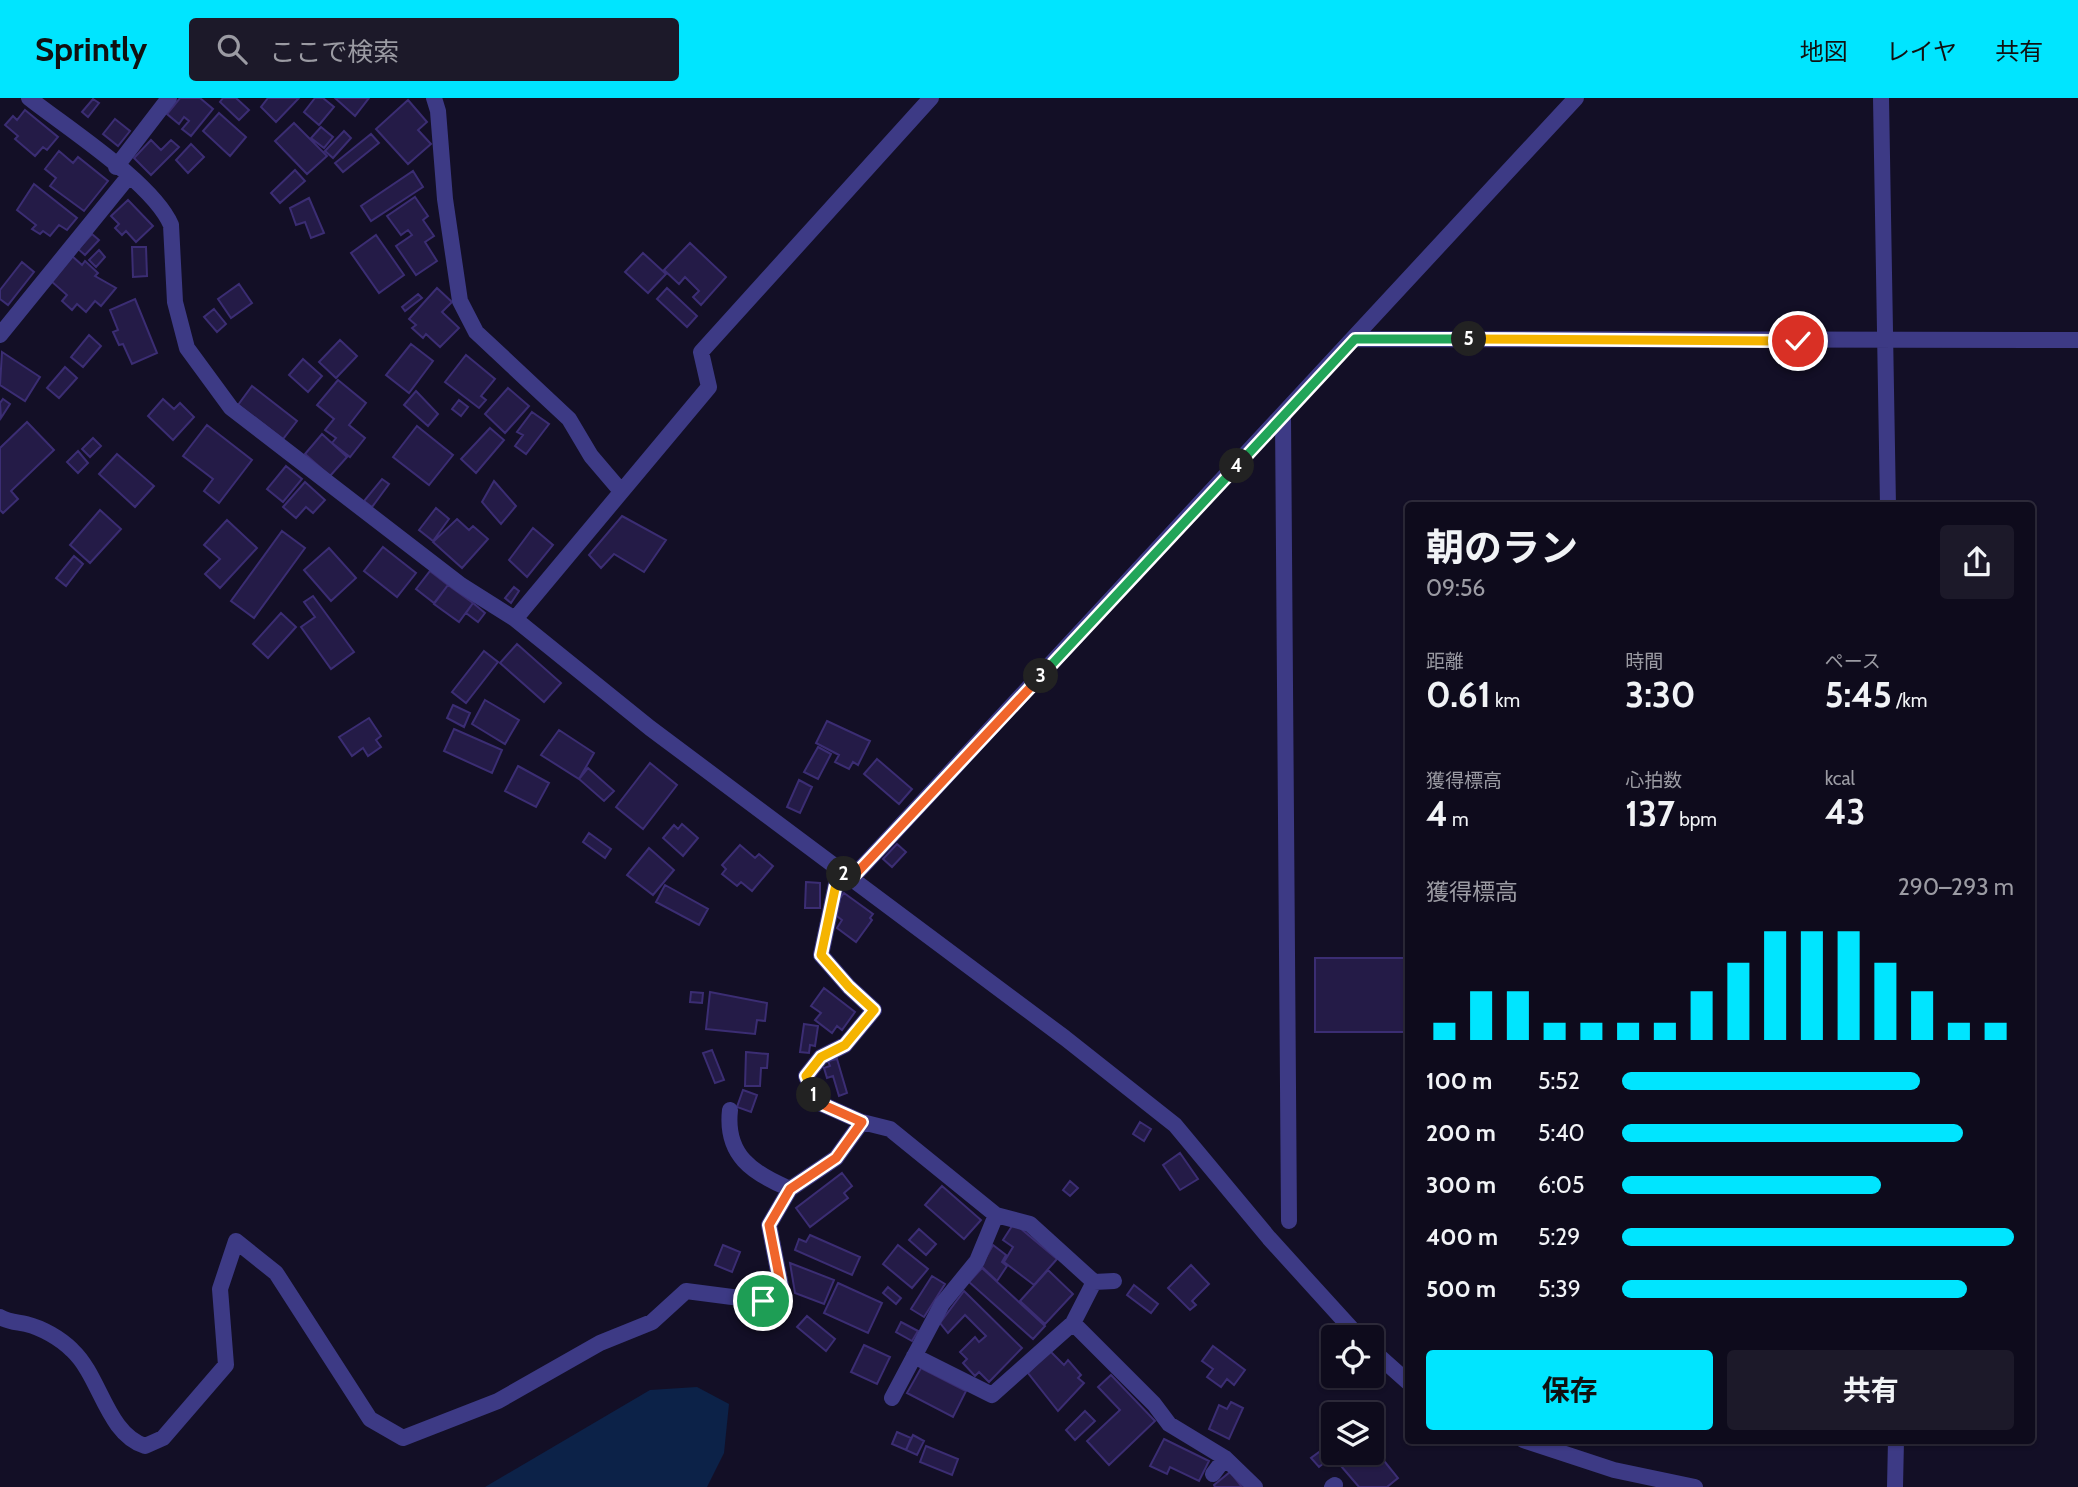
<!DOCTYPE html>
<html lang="ja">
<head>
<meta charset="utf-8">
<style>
	:root { --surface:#0e0b1c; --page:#1c1929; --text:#f1f3f6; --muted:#9b9ba3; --line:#2e2b3b; --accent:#00e5ff }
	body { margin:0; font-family:Cabin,"Noto Sans JP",sans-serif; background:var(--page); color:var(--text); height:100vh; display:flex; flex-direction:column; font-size:26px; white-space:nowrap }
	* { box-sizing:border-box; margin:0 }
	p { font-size:23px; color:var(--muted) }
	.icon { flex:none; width:38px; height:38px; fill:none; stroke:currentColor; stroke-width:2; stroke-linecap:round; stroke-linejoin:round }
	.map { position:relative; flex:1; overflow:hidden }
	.panel { position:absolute; left:1405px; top:404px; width:630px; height:942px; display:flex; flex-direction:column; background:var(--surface); border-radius:7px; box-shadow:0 2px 5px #0004,0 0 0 2px var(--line) }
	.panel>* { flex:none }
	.controls { position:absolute; left:1321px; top:1227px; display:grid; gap:14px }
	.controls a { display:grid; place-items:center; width:63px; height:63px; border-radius:7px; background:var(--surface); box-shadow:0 2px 5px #0004,0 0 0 2px var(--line); font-size:35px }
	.pin { position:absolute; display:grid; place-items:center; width:60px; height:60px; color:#fff; margin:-30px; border:4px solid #fff; border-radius:50%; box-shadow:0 2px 7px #0007 }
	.km { position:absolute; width:35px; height:35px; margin:-18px; border-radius:50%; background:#222; color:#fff; font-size:19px; line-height:35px; text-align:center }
	.round { display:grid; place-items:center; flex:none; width:74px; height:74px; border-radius:7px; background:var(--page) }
	.overview { display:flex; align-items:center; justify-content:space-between; height:119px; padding:0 21px }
	h1 { font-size:38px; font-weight:700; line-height:52px }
	.metrics { display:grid; grid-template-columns:repeat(3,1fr); gap:10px; height:119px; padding:7px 21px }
	.metrics div { display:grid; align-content:center }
	.metrics b { font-size:35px; font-weight:700 }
	.metrics small { font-size:19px; font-weight:400 }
	.metrics p { font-size:19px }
	.chart { height:196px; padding:14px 21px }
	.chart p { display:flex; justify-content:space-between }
	.chart svg { width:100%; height:126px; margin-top:7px; stroke:var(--accent); stroke-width:6 }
	.action { display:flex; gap:14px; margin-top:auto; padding:14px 21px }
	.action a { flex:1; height:80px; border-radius:7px; background:var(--accent); color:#111; font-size:28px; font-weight:700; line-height:80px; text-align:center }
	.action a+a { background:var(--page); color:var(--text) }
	ul { padding:0 21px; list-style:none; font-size:23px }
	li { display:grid; grid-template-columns:112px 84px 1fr; align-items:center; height:52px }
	li i { height:18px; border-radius:9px; background:var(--accent) }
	header { display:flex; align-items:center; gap:42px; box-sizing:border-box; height:98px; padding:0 35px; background:var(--accent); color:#111 }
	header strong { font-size:33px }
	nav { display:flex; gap:38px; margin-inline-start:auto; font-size:24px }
	.search { width:490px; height:63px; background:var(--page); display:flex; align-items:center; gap:18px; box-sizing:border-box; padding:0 24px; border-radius:7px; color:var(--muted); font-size:26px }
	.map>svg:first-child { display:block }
</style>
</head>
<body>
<header>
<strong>Sprintly</strong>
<div class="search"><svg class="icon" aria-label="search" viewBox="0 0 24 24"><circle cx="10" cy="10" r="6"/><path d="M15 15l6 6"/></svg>ここで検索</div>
<nav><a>地図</a><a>レイヤ</a><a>共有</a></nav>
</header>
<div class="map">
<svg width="2078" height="1389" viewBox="0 0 2078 1389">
	<rect width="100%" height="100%" fill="#130f26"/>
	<path fill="#0c2248" d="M697,1289L729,1306L724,1355L707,1389H485L650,1292Z"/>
	<path fill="#241b47" stroke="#3b2d73" stroke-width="2" d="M180,0H200L213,11L191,38L182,31L189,23L184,19L179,26L167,16Z
		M223,0H236L249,12L239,22L220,4Z
		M268,0H299L276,24L261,9Z
		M315,0H323L334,9L319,27L304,14Z
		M335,0H369L355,18Z
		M93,1L99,5L88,19L82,14Z
		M408,2L427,24L418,32L431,46L408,66L376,31Z
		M25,12L58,39L47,52L43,49L35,58L15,41L18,38L5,27L13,18L17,22Z
		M219,15L246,39L230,58L203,33Z
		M115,21L130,33L118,48L103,36Z
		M294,25L327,58L307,76L275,43Z
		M321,29L333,39L324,50L311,40Z
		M344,33L351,40L333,60L325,53Z
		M371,36L379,45L343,74L335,65Z
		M151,42L161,52L171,42L179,49L151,77L134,60Z
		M191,46L204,59L188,75L176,62Z
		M59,53L73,65L78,59L108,83L84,113L50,88L56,80L45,71Z
		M295,72L305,83L280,105L271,95Z
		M413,73L423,89L371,123L361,108Z
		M34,86L77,120L67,132L59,127L50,138L43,133L40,136L32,131L36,127L17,112Z
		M415,99L428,118L423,122L434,138L425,144L437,163L416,177L396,148L412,137L408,132L401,137L387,118Z
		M309,100L324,135L311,140L305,124L296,127L290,110Z
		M128,102L153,128L136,144L126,133L122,137L115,130L119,126L111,118Z
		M92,136L99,142L85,157L78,151Z
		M376,137L404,177L379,195L351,155Z
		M690,145L726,179L701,207L693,199L699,193L685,179L679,186L664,172Z
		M132,149H146L147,178L133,179Z
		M99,152L105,159L96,169L89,162Z
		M643,155L666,176L648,195L625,174Z
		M72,158L82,167L85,163L98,175L95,178L116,190L101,208L95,203L86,214L77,206L72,212L62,203L67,197L51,183Z
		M22,164L34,174L8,207L0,201V192Z
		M239,186L252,205L231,220L218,201Z
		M437,190L452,204L442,214L459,230L440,249L426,236L423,240L412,230L416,227L409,221Z
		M667,190L697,218L687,229L657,201Z
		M418,196L422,200L405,213L402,209Z
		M135,201L157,255L132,266L123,246L119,247L113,234L118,232L110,212Z
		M214,211L226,226L217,234L204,219Z
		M89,237L101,248L83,269L71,259Z
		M340,242L357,258L336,280L319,264Z
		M411,246L433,263L409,295L386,277Z
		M2,254L40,279L25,303L0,287Z
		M466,257L495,281L481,298L486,302L479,310L445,284Z
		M303,261L322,278L308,294L289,277Z
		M65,269L77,280L59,300L47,290Z
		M338,282L366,305L349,327L365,340L350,359L332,345L336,340L325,332L334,321L317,307Z
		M252,288L297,323L283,341L238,307Z
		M508,290L529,308L505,335L485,316Z
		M416,293L438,316L428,328L404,307Z
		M3,301L10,306L1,320L0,305Z
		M163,301L174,311L180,305L194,319L173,342L148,318Z
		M459,302L468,309L461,318L452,311Z
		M532,314L549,326L526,356L515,348L523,337L517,334Z
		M27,324L54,352L11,393L18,401L3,415L0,412V350Z
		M207,327L252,362L219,405L204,393L213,381L183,358Z
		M417,328L453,357L429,387L393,359Z
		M490,330L504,342L476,375L461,361Z
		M322,336L347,359L330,378L305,356Z
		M93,340L101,348L90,359L82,351Z
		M78,353L88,365L78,375L67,364Z
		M117,356L154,388L135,409L99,376Z
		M286,368L302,381L283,404L267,391Z
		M382,381L389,386L372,409L364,403Z
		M494,383L516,408L501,426L482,404Z
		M305,384L325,402L313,415L306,409L296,420L283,409Z
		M436,410L449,421L433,443L419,432Z
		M100,412L121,431L90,465L70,447Z
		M622,418L666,442L644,474L614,456L601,470L589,457Z
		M457,421L469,432L473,428L488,441L462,470L433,444Z
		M227,422L257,450L220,490L205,476L220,461L204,447Z
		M533,430L553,447L527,479L509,462Z
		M282,433L305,450L254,520L231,503Z
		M383,449L416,475L397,499L364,473Z
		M329,450L356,480L331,503L304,472Z
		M74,458L83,466L66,488L56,480Z
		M430,473L448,487L434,505L416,491Z
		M448,487L473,505L459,524L434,506Z
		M514,489L519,493L511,505L505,500Z
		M313,498L354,554L331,571L301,529L315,519L304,504Z
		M473,505L485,515L478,524L466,515Z
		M281,515L296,529L268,560L253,546Z
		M517,546L561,585L544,604L500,565Z
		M484,553L498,564L466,605L452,594Z
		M485,602L519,622L505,646L472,626Z
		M453,607L470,615L464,629L447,620Z
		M369,620L381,638L376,642L381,649L368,658L363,650L352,658L339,639Z
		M827,623L870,643L858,667L853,664L849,671L835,664L839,657L816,645Z
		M454,631L502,652L492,675L444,653Z
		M559,632L594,655L579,681L541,657Z
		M818,649L831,656L818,681L804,674Z
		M877,661L912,691L899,706L864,676Z
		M650,665L677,687L643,731L616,709Z
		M518,668L549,685L536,709L505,693Z
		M588,670L614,693L604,703L579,681Z
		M799,682L812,689L800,715L787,709Z
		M682,726L698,740L683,758L663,740L674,727L678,731Z
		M589,735L611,751L605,760L583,744Z
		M897,746L906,754L892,769L883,761Z
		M740,747L755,760L759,756L773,768L752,793L741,784L737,788L722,776L726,771L722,767Z
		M649,750L674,772L653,797L627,777Z
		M806,784L820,785V810H805Z
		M665,787L708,811L699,827L656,804Z
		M844,795L873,816L870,820L872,822L856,844L837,830L842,822L830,813Z
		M1315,860H1409V934H1315Z
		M824,890L855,914L842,932L837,928L832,935L815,922L821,915L811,908Z
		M691,894L703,895L702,905L690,904Z
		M710,894L767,905L765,923L757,922L755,936L706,931Z
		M804,926L818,928L815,948L810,947L809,955L800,954Z
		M712,952L724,982L715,985L703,955Z
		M746,954L768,956L767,970H761L760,988H745Z
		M837,961L847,995L839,998L833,978L827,980L824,970L830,968L828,963Z
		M743,992L757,997L751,1014L737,1009Z
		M1140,1024L1151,1031L1144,1043L1133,1036Z
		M1180,1055L1198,1081L1180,1092L1163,1067Z
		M842,1075L852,1088L844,1095L848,1100L810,1129L796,1110Z
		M1070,1083L1078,1090L1070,1098L1063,1092Z
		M942,1088L981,1122L964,1141L925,1107Z
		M1014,1125L1057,1161L1034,1187L1004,1164L1013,1149L1003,1142Z
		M919,1131L936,1146L926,1157L909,1142Z
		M810,1137L860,1159L852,1177L795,1152L799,1141L806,1144Z
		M723,1147L740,1154L732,1174L715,1167Z
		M898,1147L928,1171L912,1190L883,1166Z
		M993,1147L1006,1157L1002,1164L1007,1168L997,1183L981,1168Z
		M790,1165L834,1182L824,1206L795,1195Z
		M1191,1167L1209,1186L1192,1203L1196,1207L1190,1212L1168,1190Z
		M982,1170L1045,1228L1033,1241L969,1184Z
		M1048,1172L1073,1196L1045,1226L1020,1203Z
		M932,1178L945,1186L924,1219L911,1211Z
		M838,1185L882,1205L868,1235L824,1215Z
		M1134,1187L1158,1206L1151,1215L1127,1197Z
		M888,1189L901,1200L896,1206L883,1195Z
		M964,1193L1022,1250L989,1284L979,1274L975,1278L963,1265L967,1261L960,1254L975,1239L979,1244L986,1238L965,1217L948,1235L940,1225Z
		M807,1218L835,1241L826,1253L797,1229Z
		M901,1224L918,1233L912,1243L896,1234Z
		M864,1247L890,1259L877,1286L851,1274Z
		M1213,1248L1245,1272L1234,1287L1227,1281L1221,1289L1207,1279L1213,1271L1202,1263Z
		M1050,1253L1064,1267L1068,1262L1081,1277L1078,1280L1084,1285L1058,1313L1028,1275Z
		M921,1270L966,1293L953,1319L907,1295Z
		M1111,1277L1155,1323L1109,1367L1087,1343L1120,1312L1098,1289Z
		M1231,1304L1243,1310L1229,1341L1209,1331L1219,1307L1227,1311Z
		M1085,1313L1095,1323L1075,1342L1066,1332Z
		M897,1334L911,1340L906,1352L892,1346Z
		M913,1337L924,1343L917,1357L906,1352Z
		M1164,1341L1209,1363L1199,1383L1170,1369L1167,1376L1150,1368Z
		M1334,1343V1354H1338L1319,1369L1311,1360Z
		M926,1348L958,1361L952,1377L920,1364Z
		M1372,1348L1398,1380L1387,1389H1359L1341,1368L1357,1354H1372Z
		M1230,1374L1242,1389H1215L1214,1387Z"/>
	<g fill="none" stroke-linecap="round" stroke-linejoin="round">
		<path stroke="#3d3a85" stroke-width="16" d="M29,0C67,30 153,85 171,127L175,204L187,250L231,310L461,487L515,521L650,630L1065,940L1175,1027L1269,1140L1359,1239
			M434,0L438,13L445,101L460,203L476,234L569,321L591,358L620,392
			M1881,0L1888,408
			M116,69L169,0
			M0,237L129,78
			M1355,241L2078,242
			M1283,319L1289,1123
			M515,521L709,289L701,254L931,0
			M851,781L1576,0
			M730,1012C725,1057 752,1075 790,1091
			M862,1024L890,1031L996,1117L1030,1126L1094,1184L1114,1183
			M0,1219C8,1224 17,1224 26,1226C42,1230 60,1240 72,1252C101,1279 106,1335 145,1348L163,1340L226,1267L220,1191L236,1143L276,1175L370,1321L403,1340L498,1303L600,1245L652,1224L686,1193L763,1203L776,1200L781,1188L769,1127L790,1091L836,1060L862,1024L817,1004L806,978L821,959L845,947L874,912L849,889L821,857L839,772
			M1073,1225L1154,1306L1169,1326L1225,1360
			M1372,1252L1409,1285
			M914,1258L992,1297L1073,1225L1094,1184
			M892,1300L942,1206L977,1163L996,1117
			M1523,1342L1614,1372L1695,1389
			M1213,1376L1225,1360L1255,1389
			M1332,1389L1335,1387
			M1895,1389L1896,1342"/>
	</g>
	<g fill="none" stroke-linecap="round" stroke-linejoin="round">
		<defs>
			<path id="split-1" d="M763,1203L776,1200L781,1188L769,1127L790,1091L836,1060L862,1024L817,1004L814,997"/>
			<path id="split-2" d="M814,997L806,978L821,959L845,947L874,912L849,889L821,857L839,772L844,776"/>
			<path id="split-3" d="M844,776L851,781L1041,578"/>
			<path id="split-4" d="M1041,578L1237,368"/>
			<path id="split-5" d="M1237,368L1355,241H1469"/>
			<path id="split-6" d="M1469,241L1798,243"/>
		</defs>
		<use href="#split-1" stroke="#fff" stroke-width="14"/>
		<use href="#split-2" stroke="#fff" stroke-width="14"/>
		<use href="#split-3" stroke="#fff" stroke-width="14"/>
		<use href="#split-4" stroke="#fff" stroke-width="14"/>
		<use href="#split-5" stroke="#fff" stroke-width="14"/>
		<use href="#split-6" stroke="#fff" stroke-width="14"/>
		<use href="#split-1" stroke="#f0652b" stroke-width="9"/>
		<use href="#split-2" stroke="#f5b400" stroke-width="9"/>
		<use href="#split-3" stroke="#f0652b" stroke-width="9"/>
		<use href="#split-4" stroke="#22a559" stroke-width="9"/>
		<use href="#split-5" stroke="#22a559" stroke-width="9"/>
		<use href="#split-6" stroke="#f5b400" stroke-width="9"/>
	</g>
</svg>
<div class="controls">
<a><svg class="icon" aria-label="locate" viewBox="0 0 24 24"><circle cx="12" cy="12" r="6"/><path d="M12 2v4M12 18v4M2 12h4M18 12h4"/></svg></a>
<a><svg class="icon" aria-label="layers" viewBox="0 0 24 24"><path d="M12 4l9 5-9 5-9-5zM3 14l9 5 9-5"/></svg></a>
</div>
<div class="pin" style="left:763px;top:1203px;background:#1e9e55"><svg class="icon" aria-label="arrive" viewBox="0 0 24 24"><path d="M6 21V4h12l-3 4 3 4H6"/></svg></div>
<div class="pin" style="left:1798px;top:243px;background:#d93025"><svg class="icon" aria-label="check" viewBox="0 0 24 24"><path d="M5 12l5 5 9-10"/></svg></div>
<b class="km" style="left:814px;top:997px">1</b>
<b class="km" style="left:844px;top:776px">2</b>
<b class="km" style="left:1041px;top:578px">3</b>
<b class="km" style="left:1237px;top:368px">4</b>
<b class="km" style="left:1469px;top:241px">5</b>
<section class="panel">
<div class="overview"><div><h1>朝のラン</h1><p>09:56</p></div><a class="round"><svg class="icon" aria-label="share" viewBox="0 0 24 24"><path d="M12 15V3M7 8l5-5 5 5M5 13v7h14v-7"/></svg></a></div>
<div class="metrics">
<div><p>距離</p><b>0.61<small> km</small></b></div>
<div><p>時間</p><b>3:30</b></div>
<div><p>ペース</p><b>5:45<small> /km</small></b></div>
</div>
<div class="metrics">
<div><p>獲得標高</p><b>4<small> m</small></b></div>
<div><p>心拍数</p><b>137<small> bpm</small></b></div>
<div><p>kcal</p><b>43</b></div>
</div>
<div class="chart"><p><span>獲得標高</span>290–293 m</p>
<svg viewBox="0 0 160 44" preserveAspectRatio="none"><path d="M5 44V38M15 44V27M25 44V27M35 44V38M45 44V38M55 44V38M65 44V38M75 44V27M85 44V17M95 44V6M105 44V6M115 44V6M125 44V17M135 44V27M145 44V38M155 44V38"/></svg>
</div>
<ul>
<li><b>100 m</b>5:52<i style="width:76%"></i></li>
<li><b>200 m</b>5:40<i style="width:87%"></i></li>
<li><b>300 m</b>6:05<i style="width:66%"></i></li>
<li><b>400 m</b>5:29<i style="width:100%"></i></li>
<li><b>500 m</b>5:39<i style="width:88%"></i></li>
</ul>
<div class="action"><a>保存</a><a>共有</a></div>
</section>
</div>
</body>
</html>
